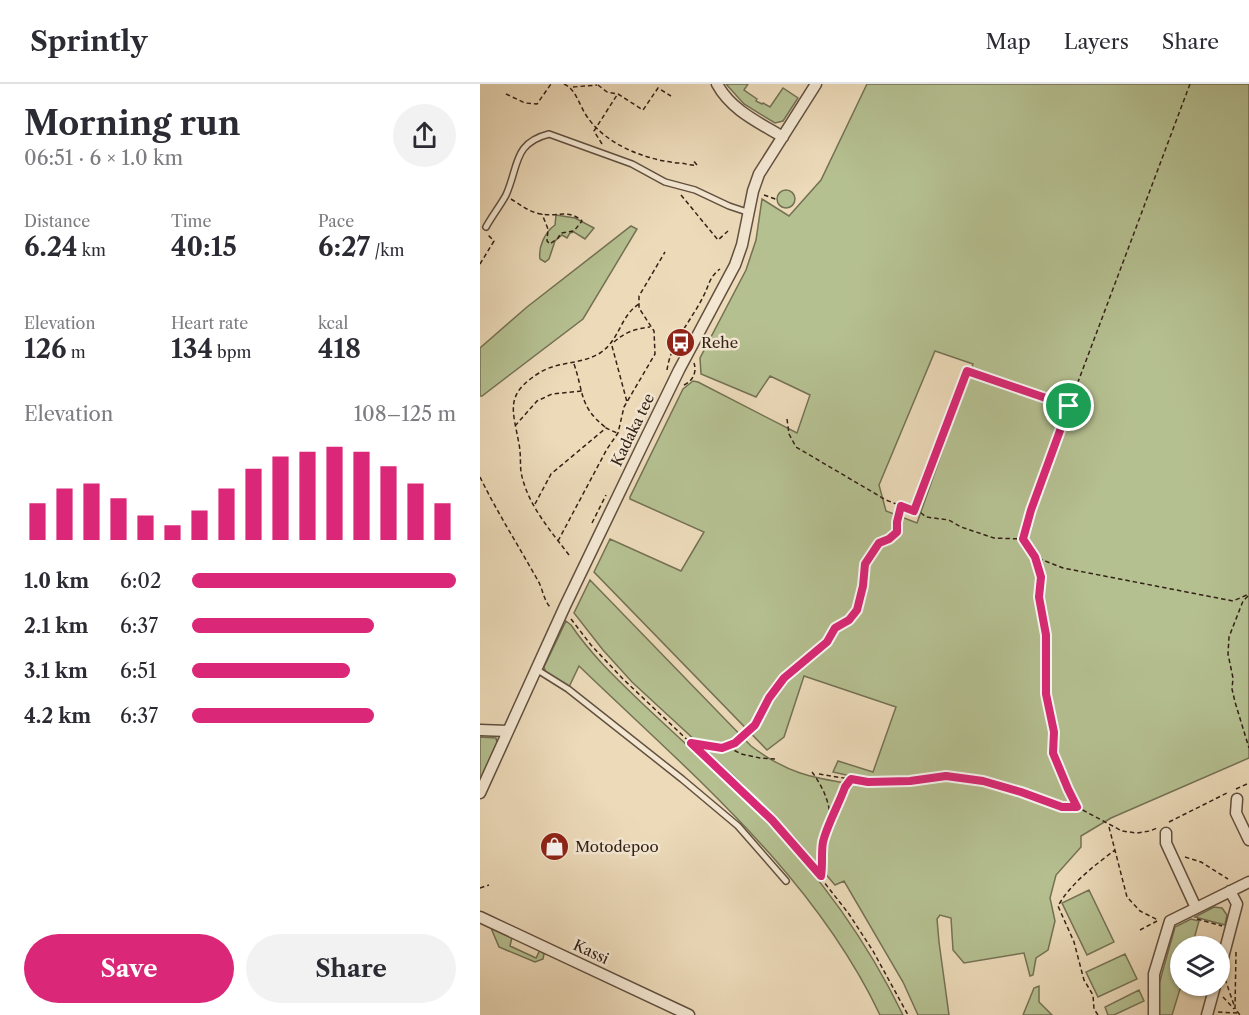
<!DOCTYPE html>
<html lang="en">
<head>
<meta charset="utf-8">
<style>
	:root { --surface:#fff; --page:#f2f2f3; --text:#2b2b33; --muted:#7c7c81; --line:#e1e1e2; --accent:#db2777 }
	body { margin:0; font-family:"Libre Caslon Text",serif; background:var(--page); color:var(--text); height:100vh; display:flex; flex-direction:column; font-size:22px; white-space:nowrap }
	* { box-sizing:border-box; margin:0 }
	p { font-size:20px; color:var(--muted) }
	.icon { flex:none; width:33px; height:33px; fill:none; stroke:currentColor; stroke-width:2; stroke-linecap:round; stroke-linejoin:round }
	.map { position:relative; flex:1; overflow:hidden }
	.drawer { display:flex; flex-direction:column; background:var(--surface); width:480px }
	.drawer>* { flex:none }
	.controls { position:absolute; left:690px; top:852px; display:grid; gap:12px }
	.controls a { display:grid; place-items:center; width:60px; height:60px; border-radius:50%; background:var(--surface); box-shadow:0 2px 4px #0004; font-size:30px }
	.pin { position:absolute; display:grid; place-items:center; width:51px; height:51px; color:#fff; margin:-26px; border:3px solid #fff; border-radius:50%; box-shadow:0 2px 6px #0007 }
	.round { display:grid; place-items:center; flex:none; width:63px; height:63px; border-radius:32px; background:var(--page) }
	.summary { display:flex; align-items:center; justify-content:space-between; height:102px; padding:0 24px }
	h1 { font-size:33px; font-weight:700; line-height:45px }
	.figures { display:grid; grid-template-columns:repeat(3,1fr); gap:9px; height:102px; padding:6px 24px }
	.figures div { display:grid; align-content:center }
	.figures b { font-size:26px; font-weight:700 }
	.figures small { font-size:16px; font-weight:400 }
	.figures p { font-size:16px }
	.chart { height:168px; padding:12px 24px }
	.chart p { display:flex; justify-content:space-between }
	.chart svg { width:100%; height:108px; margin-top:6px; stroke:var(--accent); stroke-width:6 }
	.action { display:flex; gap:12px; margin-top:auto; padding:12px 24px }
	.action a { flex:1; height:69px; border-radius:36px; background:var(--accent); color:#fff; font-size:24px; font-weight:700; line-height:69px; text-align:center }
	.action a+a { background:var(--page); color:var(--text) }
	ul { padding:0 24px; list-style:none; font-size:20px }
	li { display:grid; grid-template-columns:96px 72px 1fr; align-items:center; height:45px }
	li i { height:15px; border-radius:8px; background:var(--accent) }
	header { display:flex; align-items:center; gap:36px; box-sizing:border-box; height:84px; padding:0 30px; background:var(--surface); border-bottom:2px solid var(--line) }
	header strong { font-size:28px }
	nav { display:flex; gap:33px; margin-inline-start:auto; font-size:21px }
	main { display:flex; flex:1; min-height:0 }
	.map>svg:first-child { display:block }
</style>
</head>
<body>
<header>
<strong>Sprintly</strong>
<nav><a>Map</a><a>Layers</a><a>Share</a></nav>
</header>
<main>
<section class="drawer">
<div class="summary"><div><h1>Morning run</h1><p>06:51 · 6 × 1.0 km</p></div><a class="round"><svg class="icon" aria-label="share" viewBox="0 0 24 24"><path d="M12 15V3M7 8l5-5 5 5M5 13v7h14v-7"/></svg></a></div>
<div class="figures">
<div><p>Distance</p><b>6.24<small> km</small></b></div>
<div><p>Time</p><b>40:15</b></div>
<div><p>Pace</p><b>6:27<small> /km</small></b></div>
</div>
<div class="figures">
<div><p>Elevation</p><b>126<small> m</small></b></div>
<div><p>Heart rate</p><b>134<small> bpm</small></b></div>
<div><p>kcal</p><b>418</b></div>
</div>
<div class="chart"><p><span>Elevation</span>108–125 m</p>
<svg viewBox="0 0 160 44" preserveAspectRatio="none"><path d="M5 44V29M15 44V23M25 44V21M35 44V27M45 44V34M55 44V38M65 44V32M75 44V23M85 44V15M95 44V10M105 44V8M115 44V6M125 44V8M135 44V14M145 44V21M155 44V29"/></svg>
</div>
<ul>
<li><b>1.0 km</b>6:02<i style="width:100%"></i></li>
<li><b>2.1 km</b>6:37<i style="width:69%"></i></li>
<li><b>3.1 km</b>6:51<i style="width:60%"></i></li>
<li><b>4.2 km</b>6:37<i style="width:69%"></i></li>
</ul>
<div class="action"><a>Save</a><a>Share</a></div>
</section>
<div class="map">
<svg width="769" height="931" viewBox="0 0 769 931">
	<rect width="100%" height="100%" fill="#ecdab9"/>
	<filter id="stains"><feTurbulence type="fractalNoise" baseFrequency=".00333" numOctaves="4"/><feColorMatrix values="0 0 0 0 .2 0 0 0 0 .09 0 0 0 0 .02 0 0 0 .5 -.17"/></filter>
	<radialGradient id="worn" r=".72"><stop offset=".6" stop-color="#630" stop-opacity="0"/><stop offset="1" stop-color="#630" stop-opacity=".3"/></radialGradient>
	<path fill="#b5c091" stroke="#747154" stroke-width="1.5" fill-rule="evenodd" d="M246,0H268L264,6L277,15L276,17L282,20L283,19L290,23L303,4L318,14L303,37L295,39L264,20Z
		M387,0H769V674L631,734L601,752V763L576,791L570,814L575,837L568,866L556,874L553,891L550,892L544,869L484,879L473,866L471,834L460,831L457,835L459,858L469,931H438L423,898L364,797L355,801L315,754L256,694L152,598L123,566L94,529L110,496L271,662C311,692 335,694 383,702L384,695L353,688L358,677L393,688L416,623L324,592L304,653L287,666L114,488L130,455L201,487L224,448L150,415V413L203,305L213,297L218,298L317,349L330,311L290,292L276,313L221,290L220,274L266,186L276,156L282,115L309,132L341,96ZM455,267L493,280L437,439L406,427L399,401Z
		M297 115a9 9 0 1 1 18 0a9 9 0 1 1-18 0Z
		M76,131L95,134L114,144L105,155L94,148L90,149L87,154L82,151L75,157L69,175L65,178L60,175C58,163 65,148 75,141Z
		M151,142L157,145L103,235L2,312H0V264L47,223Z
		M86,537L91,541C112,572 138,596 165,622C197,652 229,681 261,712C328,775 383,849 423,931H400C333,790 210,689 99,582L89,603L66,589L64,583Z
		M0,653L16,654L17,659L0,697Z
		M609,806L634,858L607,871L582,819Z
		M734,823L742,824L747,831L745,841L715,833Z
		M711,835L719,837L712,862H700L701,902L692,931H677L678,904L695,843Z
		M11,844L32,853L30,862L56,874L60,866L64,870L63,875L55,878L19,863Z
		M645,870L657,895L618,913L606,888Z
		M559,902V918L572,931H543L554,904Z
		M659,906L664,917L634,931H628L625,923Z"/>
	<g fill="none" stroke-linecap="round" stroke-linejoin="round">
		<defs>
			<path id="lane" d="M6,143C12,132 20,122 26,111C39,82 33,59 69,50L152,80L185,98L215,106L249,122L267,128
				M56,585L88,605L202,695L258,742L306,797"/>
			<path id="street" d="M237,0C251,26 278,38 303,53
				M0,646L28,647
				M0,709L85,522L162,362L199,286L255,181L262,161L273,107L279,90L336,0
				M757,715L756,729L769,756
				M686,749V759L716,824
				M0,833L209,931
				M740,885L757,820L750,807
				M674,931V890L690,837L769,798
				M727,931L735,902"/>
		</defs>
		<use href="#lane" stroke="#625040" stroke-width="8"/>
		<use href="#street" stroke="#625040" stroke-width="13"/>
		<path stroke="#342217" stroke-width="1.5" stroke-dasharray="4.5 3" stroke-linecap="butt" d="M84,0C97,6 99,22 108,34C127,61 166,76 198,79C205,79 210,82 217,81L213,76
			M710,0L589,322L551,426L543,455L555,473L583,484L753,517L769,510
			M118,1L127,8L138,10L163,26L178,4L191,12
			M93,3L117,1
			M26,10L45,19L57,20L71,0
			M122,60L114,47L137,11
			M201,111L238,156L248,147
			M284,111L298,116
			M31,115C41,121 49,128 61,130C77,133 89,125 102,137L94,147L81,149L78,154L70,160L67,157L68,145L62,130
			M0,180L14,157L8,151
			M134,258C145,248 155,245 170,243
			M132,262L147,318
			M94,280C104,309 99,322 125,343
			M187,286C191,258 211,237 223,213C229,202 229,193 240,185
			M204,301C213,297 217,288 214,279
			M307,335L309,350L316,363L406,416L434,427L487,287L588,321
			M35,342L57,317L72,310L102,307
			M0,393C17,428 38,461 57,495C63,504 63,516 71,524
			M55,420L71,390L126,344L137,349
			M435,424L446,433L469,436L481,443L514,454L542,455
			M112,439L126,411
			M78,457L127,365L138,349L144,323L175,270L174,247L159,224V212L185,168
			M89,471C70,446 47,420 41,388C40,379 41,370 39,360C33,326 24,311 59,289C77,277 101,281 120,269C140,256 140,232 159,220
			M556,474L561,493L559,513L566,551V610L574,648L573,669L588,705L597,723
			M768,512L763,517L749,553L748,570L753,594L752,605L755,618L769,664
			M91,535L111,561L143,595L292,736L318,765L369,830L393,867L428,931
			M211,659L235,665L250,664L261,670L280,674L295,675
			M242,664L255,659L275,641L289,614L304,594L347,558L355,545L369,536L377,526L383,502L385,480L399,459L409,455L417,448L420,423
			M332,688C343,703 351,720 350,739
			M339,690L388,698L430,697L466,692L503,697L541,708L582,723H597L642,747L657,749L670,747L677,744
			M756,705L769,699
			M689,738L749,708
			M629,743L647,813L660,827L678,836
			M705,773L721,778L748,795
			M341,791C344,780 341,769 343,757C348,739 359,721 365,703L371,695
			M0,804L9,801
			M717,835L742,842
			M660,846L677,837
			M756,868L755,925L760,931
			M745,895L754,921
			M743,913L754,925
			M738,928L757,929
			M618,931L614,925L613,911L604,896L594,858L578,822C590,800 615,781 635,766"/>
		<use href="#lane" stroke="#f3e7d2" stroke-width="5"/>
		<use href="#street" stroke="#f3e7d2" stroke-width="10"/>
	</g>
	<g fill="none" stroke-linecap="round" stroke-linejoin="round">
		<defs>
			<path id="route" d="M487,287L589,322L551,426L543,455L555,473L561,493L559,513L566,551V610L574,648L573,669L588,705L597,723H582L541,708L503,697L466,692L430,697L388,698L371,695L365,703C359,720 347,741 343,758C341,769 343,780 341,792L292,736L211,659L242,664L255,659L275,641L289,614L304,594L347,558L355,544L369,536L377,526L383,502L385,480L399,459L409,455L417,448V438L421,422L434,427Z"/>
		</defs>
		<use href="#route" stroke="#fff" stroke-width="12"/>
		<use href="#route" stroke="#db2777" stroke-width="8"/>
	</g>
	<defs>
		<symbol id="bus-disc" viewBox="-11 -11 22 22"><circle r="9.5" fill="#8f2418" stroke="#f3e7d2"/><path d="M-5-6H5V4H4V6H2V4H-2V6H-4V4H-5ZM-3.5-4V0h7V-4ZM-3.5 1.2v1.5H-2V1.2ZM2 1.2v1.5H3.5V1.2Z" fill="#fff"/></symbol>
		<symbol id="shop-disc" viewBox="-11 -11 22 22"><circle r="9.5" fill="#8f2418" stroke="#f3e7d2"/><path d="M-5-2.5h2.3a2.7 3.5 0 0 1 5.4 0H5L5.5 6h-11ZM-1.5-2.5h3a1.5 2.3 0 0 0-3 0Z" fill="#fff"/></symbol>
	</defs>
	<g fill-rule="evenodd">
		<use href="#bus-disc" x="184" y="242" width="33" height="33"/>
		<use href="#shop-disc" x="58" y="746" width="33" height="33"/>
	</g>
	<g text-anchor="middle" stroke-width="5" stroke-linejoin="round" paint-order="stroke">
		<g font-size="15" fill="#342217" stroke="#f3e7d2" text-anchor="start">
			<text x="221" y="264">Rehe</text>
			<text x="95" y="768">Motodepoo</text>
		</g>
		<g font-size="15" fill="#342217" stroke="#f3e7d2">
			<text transform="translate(153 346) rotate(-64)" y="5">Kadaka tee</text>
			<text transform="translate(111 868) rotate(25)" y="5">Kassi</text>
		</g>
	</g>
	<rect width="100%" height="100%" filter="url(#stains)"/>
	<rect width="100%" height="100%" fill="url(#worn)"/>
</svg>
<div class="controls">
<a><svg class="icon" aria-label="layers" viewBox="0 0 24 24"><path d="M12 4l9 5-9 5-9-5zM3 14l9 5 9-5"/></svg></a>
</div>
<div class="pin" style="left:589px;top:322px;background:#1e9e55"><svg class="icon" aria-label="arrive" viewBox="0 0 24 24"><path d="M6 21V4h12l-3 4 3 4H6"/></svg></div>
</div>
</main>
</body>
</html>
